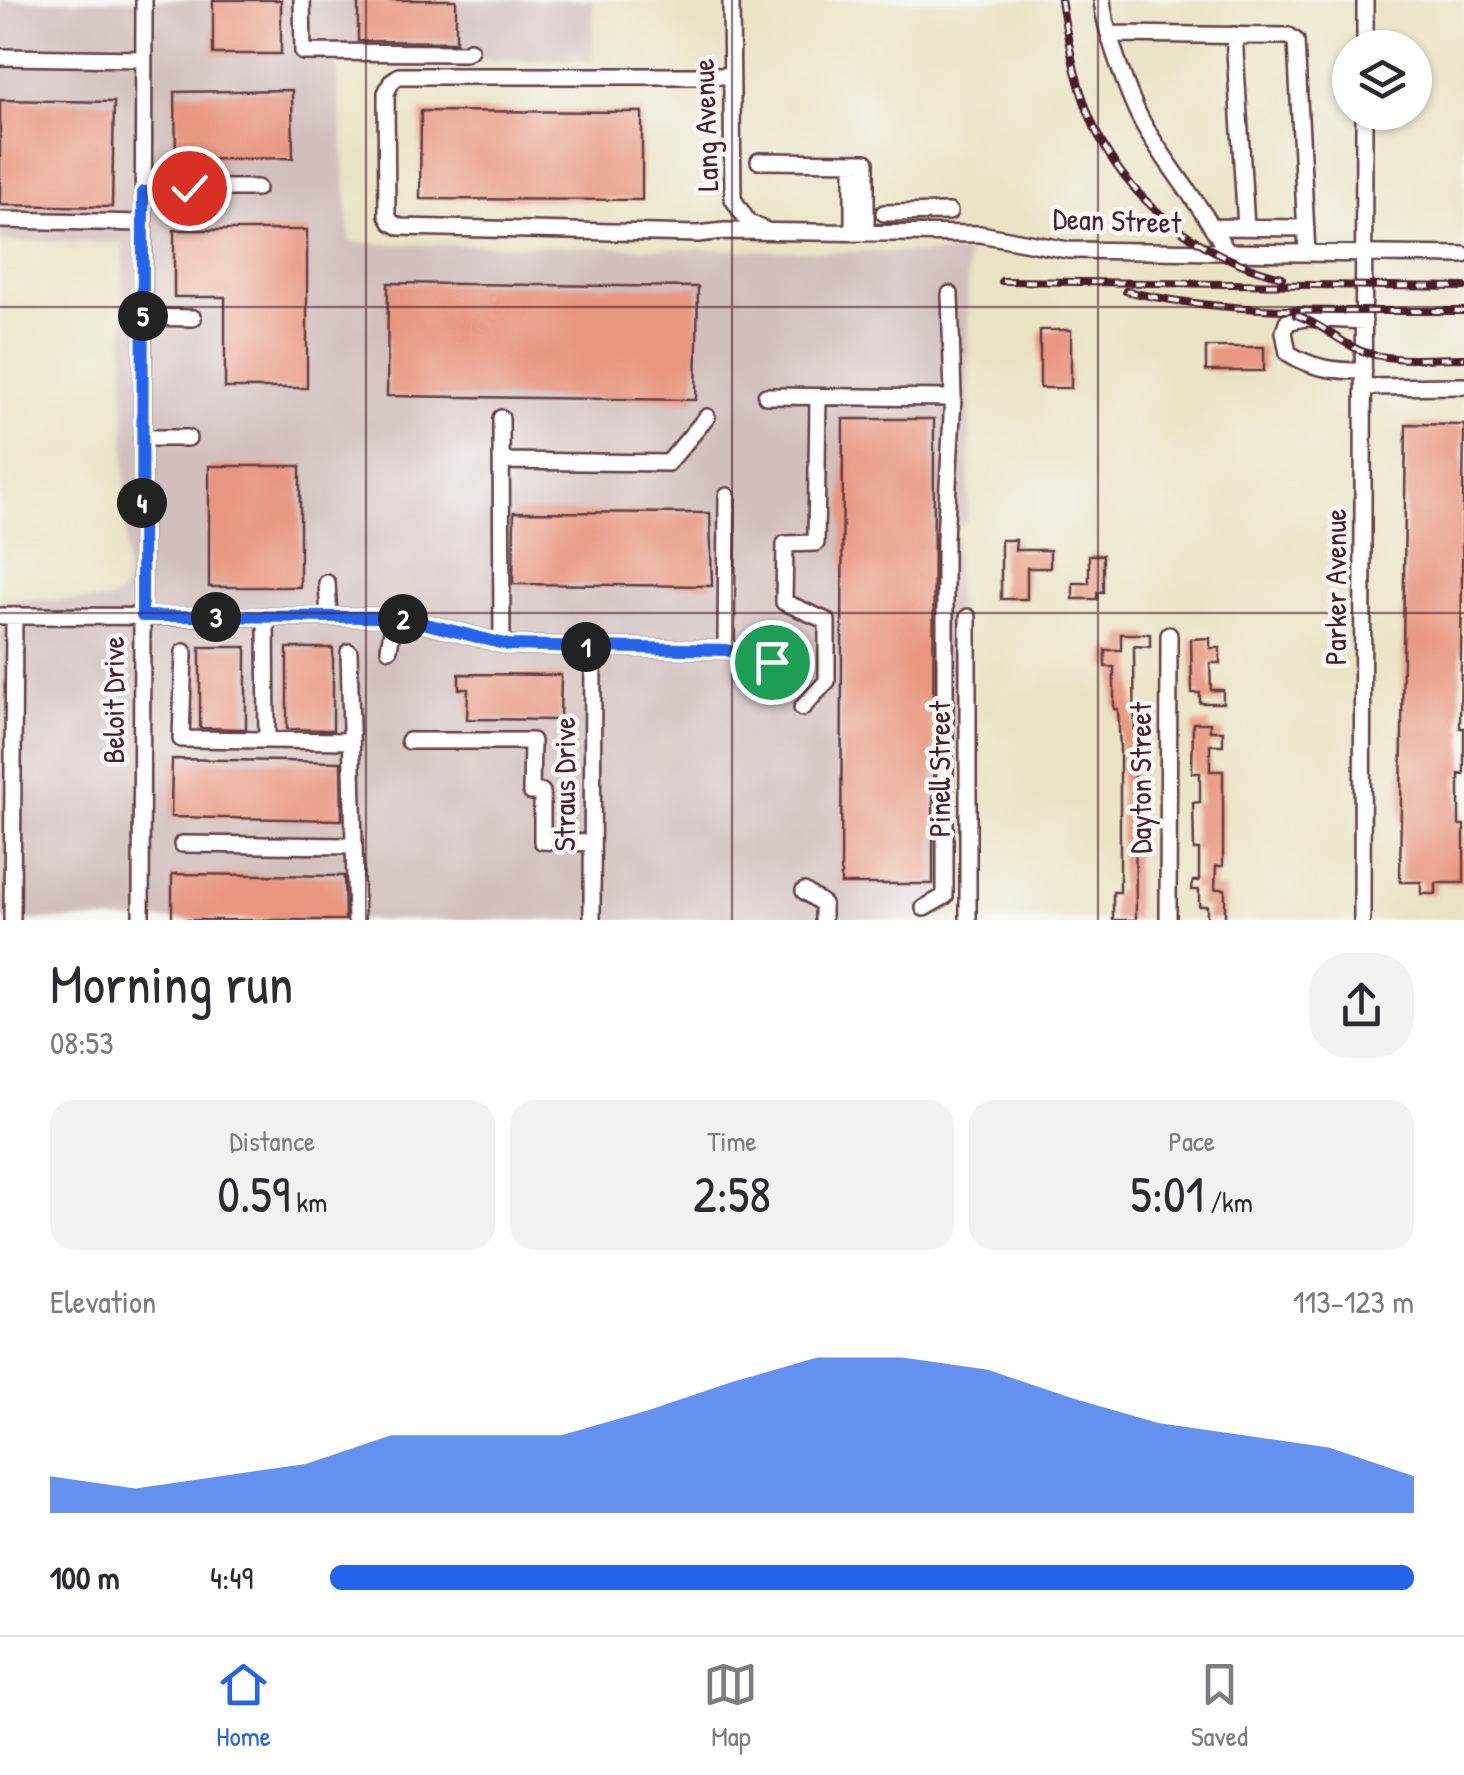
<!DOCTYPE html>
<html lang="en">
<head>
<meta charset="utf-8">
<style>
	:root { --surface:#fff; --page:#f2f2f3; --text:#2b2b33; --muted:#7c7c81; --line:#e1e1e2; --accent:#2563eb }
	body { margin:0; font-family:"Patrick Hand",sans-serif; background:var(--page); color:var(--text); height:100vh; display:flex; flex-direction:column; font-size:38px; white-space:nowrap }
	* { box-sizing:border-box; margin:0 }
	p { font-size:32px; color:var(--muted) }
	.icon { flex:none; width:55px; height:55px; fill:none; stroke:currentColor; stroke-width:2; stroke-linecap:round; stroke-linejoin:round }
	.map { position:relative; height:920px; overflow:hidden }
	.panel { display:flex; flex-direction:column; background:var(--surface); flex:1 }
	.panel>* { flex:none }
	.controls { position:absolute; left:1332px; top:30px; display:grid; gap:20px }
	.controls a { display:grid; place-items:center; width:100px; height:100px; border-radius:50%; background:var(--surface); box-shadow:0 2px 8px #0004; font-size:50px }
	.pin { position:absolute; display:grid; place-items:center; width:85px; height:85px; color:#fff; margin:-42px; border:5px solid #fff; border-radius:50%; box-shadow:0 2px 10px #0007 }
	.km { position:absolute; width:50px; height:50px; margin:-25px; border-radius:50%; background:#222; color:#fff; font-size:28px; line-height:50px; text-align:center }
	.round { display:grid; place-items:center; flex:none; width:105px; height:105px; border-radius:40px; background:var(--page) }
	.headline { display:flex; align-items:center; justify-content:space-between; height:170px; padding:0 50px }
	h1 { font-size:55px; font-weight:600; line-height:75px }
	.stats { display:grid; grid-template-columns:repeat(3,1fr); gap:15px; height:170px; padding:10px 50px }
	.stats div { display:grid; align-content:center; border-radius:25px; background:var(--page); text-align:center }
	.stats b { font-size:50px; font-weight:600 }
	.stats small { font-size:28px; font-weight:400 }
	.stats p { font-size:28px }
	.chart { height:280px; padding:20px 50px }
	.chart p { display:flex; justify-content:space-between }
	.chart svg { width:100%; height:180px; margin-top:10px; fill:var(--accent); opacity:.7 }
	ul { padding:0 50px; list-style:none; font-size:32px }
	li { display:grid; grid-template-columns:160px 120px 1fr; align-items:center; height:75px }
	li i { height:25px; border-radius:12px; background:var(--accent) }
	.dock { display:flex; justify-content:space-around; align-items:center; height:140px; border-top:2px solid var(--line); background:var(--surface); font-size:28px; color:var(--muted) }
	.dock a { display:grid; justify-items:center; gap:5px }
	.dock .active { color:var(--accent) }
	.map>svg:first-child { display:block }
</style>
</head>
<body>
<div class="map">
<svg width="1464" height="920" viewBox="0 0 1464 920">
	<rect width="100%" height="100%" fill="#f6f6f2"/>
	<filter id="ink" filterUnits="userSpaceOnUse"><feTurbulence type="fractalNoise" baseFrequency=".01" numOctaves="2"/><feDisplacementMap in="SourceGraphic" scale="20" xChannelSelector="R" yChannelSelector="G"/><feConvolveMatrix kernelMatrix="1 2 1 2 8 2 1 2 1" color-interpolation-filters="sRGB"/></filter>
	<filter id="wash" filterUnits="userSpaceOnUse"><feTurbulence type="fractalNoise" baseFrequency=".0048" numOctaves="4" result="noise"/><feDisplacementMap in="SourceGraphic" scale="40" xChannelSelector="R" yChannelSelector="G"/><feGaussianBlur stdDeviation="2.25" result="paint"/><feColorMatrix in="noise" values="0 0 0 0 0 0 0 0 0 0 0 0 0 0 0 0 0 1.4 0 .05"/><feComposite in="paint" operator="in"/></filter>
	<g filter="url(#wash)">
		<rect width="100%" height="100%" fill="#eae3c4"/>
		<path fill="#d1bfbe" d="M0,0H593V60L336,58L350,243L967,254L970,440L967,519L956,529L957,913L942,920H0V600L108,601L118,597L126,586L123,243L0,241Z"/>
		<g id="blocks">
			<path fill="#e8967f" d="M213,0H281V54H213Z
				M358,0H456V42L358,41Z
				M292,90L293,158L176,160L175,92Z
				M0,100L114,102L112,207L0,205Z
				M421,111L642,112V200L420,199Z
				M174,230H307V388H225V297H174Z
				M388,283L698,287L696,400L387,396Z
				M1040,330H1071V388H1040Z
				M1206,347H1264V371H1206Z
				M843,419H934L933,884H841Z
				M1406,424L1464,425L1460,728H1464V775L1459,774V825H1464V883H1436V894H1421V882H1400Z
				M209,466H300V587H209Z
				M514,512L710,513L712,586L513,584Z
				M1001,540H1016L1015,550H1050V568H1027V599H1001Z
				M1089,555H1103V592H1097V599H1073V583H1089Z
				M1121,634H1150V647L1134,646L1136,920H1113V892H1120V749L1118,709H1114V667H1105V650H1121Z
				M1210,638V648H1220V663H1210L1211,690H1223V703H1200V693H1192L1191,639Z
				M200,647H246V729L200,728Z
				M287,648H333V730L287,729Z
				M459,674L561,675L560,720L467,719L468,689H459Z
				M1193,723H1210V731H1223V745H1210V771H1223V866H1216L1215,889H1225V920H1207V906H1199V890H1192L1193,881H1199V850H1194L1193,803L1200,802V773H1192Z
				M172,759L341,762L342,820L171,817Z
				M172,874L344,876L345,920H172Z"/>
		</g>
	</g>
	<g filter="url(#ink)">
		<use href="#blocks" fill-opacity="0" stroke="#623c42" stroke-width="2.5"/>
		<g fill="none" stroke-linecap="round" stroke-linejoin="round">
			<defs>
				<path id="minor" d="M302,0L303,52L465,53L470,50
					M731,0L733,199L748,222L765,230
					M1102,0C1105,31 1129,99 1145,127C1170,170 1203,207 1227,252
					M1111,34L1289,36L1296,41L1307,253
					M1234,35L1246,227
					M1365,48V0
					M0,57L143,59
					M731,76H399L392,81L386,93L387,215L391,222L400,227L698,234L724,231L980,234L1068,250L1464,255
					M759,161L866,162V233
					M143,192H180L189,188H257
					M884,213L949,212
					M0,220L143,223
					M1213,227L1306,228
					M853,233V162
					M143,317L193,318
					M1364,321L1305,318L1287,322L1284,332L1288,353C1313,369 1335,371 1364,371
					M1364,387L1464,386
					M766,396L953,398
					M501,418L502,644
					M142,438H188
					M502,461L668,463L707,417
					M327,583L329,617
					M0,616L381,617L423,623L508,645L726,650L772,662
					M266,617L267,740
					M968,617V920
					M389,649L394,618
					M726,650L727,496
					M184,652L181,739L351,741
					M349,652L356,920
					M802,708L827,681V621L784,602L785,544L816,543L818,398
					M409,741H532L531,792H542V841L592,843
					M182,844L354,846
					M804,891L823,904V920
					M924,908L945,896V538L953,398L950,294
					M12,920L14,616
					M141,920L144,0
					M592,920L593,647
					M1168,920L1169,635
					M1362,920L1364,112"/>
			</defs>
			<use href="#minor" stroke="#623c42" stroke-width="20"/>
			<use href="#minor" stroke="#fff" stroke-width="15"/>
			<defs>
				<path id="rail" d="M1061,0C1069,47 1078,98 1101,141C1137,208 1208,260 1282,277
					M1002,281L1464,287
					M1126,291C1236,317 1351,310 1464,311
					M1296,315C1321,324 1337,340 1359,350C1391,363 1431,358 1464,358"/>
			</defs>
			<use href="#rail" stroke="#4a1f2b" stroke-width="8"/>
			<use href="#rail" stroke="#f6f6f2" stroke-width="4" stroke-dasharray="11" stroke-linecap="butt"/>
		</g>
	</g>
	<g fill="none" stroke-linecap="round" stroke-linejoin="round" filter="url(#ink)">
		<defs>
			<path id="route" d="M189,188L180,192H143L142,616L381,617L423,623L508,645L726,650L772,662"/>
		</defs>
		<use href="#route" stroke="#fff" stroke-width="20"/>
		<use href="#route" stroke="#2563eb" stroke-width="12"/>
	</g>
	<path fill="none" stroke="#4a1f2b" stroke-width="2.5" stroke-opacity="0.55" d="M366,0V920M732,0V920M1098,0V920M0,307H1464M0,613H1464"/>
	<g text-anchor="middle" stroke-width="9" stroke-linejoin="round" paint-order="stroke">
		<g font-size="30" fill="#4a1f2b" stroke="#f6f6f2">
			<text transform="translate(706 125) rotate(-92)" y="10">Lang Avenue</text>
			<text transform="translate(1117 221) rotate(2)" y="10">Dean Street</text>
			<text transform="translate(1336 587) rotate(-90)" y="10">Parker Avenue</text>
			<text transform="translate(114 700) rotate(-90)" y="10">Beloit Drive</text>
			<text transform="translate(940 769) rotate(-90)" y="10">Pinell Street</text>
			<text transform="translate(1141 778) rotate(-90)" y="10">Dayton Street</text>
			<text transform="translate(565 784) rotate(-90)" y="10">Straus Drive</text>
		</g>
	</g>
</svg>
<div class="controls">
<a><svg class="icon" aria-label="layers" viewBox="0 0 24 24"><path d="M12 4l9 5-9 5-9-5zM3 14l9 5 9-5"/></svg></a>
</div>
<div class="pin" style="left:772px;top:662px;background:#1e9e55"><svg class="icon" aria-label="arrive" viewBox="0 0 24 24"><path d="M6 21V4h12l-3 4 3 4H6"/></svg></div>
<div class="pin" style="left:189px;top:188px;background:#d93025"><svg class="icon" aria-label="check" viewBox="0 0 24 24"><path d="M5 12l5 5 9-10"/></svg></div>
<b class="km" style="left:586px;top:647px">1</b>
<b class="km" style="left:403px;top:619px">2</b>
<b class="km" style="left:216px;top:617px">3</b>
<b class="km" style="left:142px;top:503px">4</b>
<b class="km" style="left:143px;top:316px">5</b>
</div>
<section class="panel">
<div class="headline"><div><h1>Morning run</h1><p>08:53</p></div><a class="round"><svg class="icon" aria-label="share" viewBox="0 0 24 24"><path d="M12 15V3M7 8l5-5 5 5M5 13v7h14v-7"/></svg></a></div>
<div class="stats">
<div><p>Distance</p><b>0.59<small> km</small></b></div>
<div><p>Time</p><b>2:58</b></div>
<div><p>Pace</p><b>5:01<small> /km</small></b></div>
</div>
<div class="chart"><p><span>Elevation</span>113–123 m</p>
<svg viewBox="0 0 160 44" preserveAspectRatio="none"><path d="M0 44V35L10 38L20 35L30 32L40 25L50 25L60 25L70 19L80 12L90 6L100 6L110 9L120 16L130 22L140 25L150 28L160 35V44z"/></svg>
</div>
<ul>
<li><b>100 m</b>4:49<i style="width:100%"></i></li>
</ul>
</section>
<nav class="dock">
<a class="active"><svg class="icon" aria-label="home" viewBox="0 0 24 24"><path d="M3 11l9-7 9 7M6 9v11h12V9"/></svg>Home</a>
<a><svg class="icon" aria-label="map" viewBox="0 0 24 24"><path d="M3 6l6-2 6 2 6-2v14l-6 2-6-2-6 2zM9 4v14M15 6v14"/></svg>Map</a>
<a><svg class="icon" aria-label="saved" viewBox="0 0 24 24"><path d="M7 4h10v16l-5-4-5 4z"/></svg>Saved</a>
</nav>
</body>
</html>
